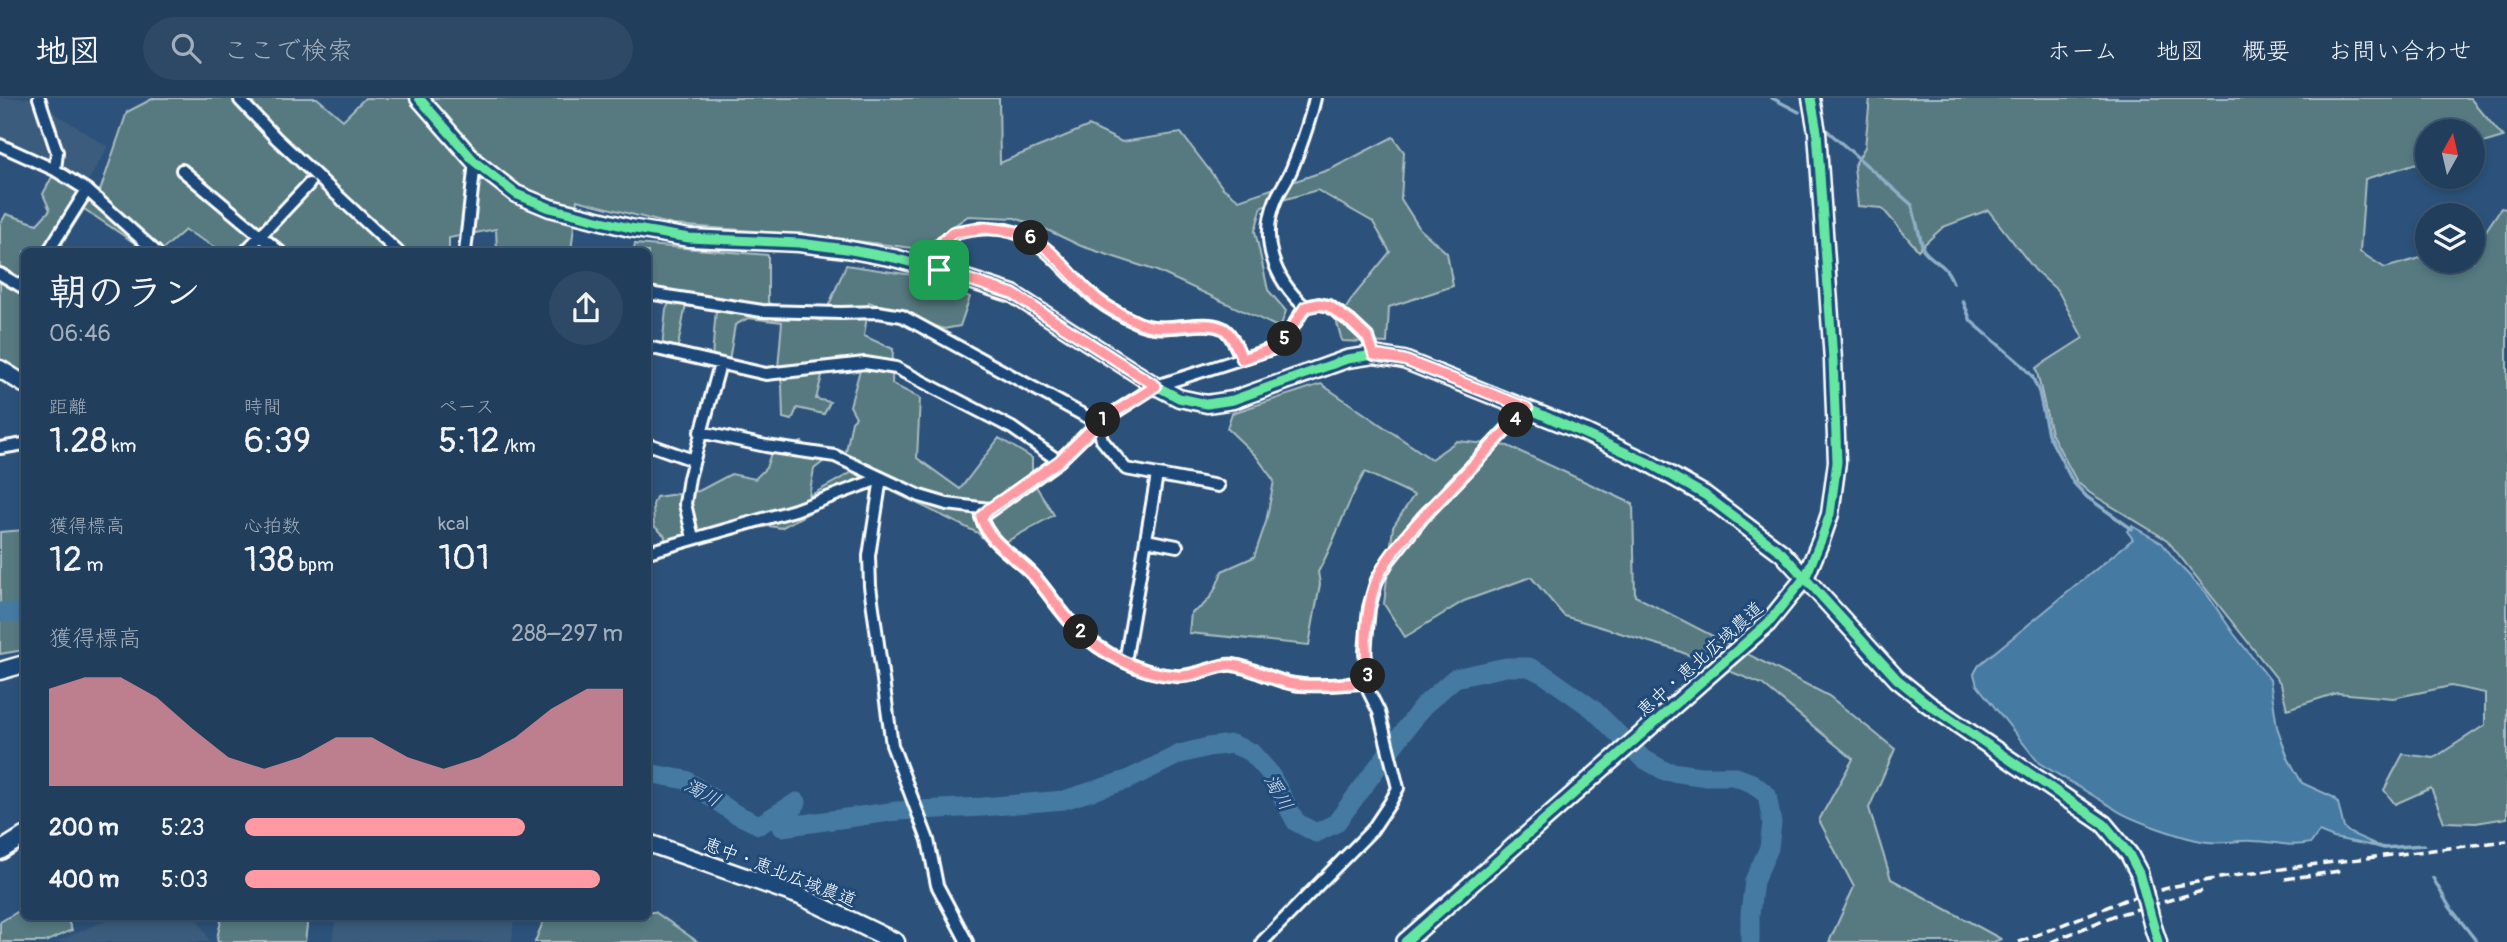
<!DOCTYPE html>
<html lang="ja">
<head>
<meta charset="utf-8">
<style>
	:root { --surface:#213e5c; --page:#2d4965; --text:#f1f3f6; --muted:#a2aebb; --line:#3e5772; --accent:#ff9aa2 }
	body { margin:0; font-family:Pangolin,"Klee One",sans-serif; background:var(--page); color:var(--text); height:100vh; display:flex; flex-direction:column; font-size:26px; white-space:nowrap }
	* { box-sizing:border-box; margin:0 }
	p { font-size:23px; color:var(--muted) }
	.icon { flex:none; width:38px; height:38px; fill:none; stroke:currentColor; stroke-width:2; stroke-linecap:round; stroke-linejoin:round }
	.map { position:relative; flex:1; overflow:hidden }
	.drawer { position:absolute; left:21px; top:150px; width:630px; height:672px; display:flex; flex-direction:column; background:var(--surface); border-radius:10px; box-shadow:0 4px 10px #0003,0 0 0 2px var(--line) }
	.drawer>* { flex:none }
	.needle { width:46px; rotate:8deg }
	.fabs { position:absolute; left:2415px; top:21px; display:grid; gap:14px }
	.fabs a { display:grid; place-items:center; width:70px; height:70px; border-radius:50%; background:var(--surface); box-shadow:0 4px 10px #0003,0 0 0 2px var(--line); font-size:35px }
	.pin { position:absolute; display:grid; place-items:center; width:60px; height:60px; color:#fff; margin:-30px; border-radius:14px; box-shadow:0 4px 10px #0006 }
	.km { position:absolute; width:35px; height:35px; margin:-18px; border-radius:50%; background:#222; color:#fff; font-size:19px; line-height:35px; text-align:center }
	.round { display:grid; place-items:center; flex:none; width:74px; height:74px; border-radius:37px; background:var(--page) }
	.overview { display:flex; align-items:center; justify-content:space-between; height:119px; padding:0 28px }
	h1 { font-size:38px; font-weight:600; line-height:52px }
	.metrics { display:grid; grid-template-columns:repeat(3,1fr); gap:10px; height:119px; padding:7px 28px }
	.metrics div { display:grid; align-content:center }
	.metrics b { font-size:35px; font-weight:600 }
	.metrics small { font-size:19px; font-weight:400 }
	.metrics p { font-size:19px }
	.chart { height:196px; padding:14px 28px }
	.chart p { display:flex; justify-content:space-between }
	.chart svg { width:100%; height:126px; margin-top:7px; fill:var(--accent); opacity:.7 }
	ul { padding:0 28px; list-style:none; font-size:23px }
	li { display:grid; grid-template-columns:112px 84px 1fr; align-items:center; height:52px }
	li i { height:18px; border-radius:9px; background:var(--accent) }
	header { display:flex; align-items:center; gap:42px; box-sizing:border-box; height:98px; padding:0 35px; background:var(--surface); border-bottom:2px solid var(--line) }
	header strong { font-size:33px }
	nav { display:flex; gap:38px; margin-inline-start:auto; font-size:24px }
	.search { width:490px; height:63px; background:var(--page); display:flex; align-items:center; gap:18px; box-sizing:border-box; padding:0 24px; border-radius:38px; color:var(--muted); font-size:26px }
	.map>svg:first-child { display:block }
</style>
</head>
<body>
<header>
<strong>地図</strong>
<div class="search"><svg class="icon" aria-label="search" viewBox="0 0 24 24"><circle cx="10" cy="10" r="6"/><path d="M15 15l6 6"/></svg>ここで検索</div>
<nav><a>ホーム</a><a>地図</a><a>概要</a><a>お問い合わせ</a></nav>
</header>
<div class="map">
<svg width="2507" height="844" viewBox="0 0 2507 844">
	<rect width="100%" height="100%" fill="#2c527b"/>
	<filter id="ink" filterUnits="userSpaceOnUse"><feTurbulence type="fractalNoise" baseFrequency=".0143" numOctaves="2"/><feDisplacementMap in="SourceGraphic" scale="14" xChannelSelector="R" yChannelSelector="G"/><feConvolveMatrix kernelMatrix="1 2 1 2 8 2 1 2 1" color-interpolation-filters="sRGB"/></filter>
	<g filter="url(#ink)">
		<path fill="#3b5b7c" d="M0,0H31L108,49L87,85L0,40Z
			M113,819H197L210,844H56Z
			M336,819H514L512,844H332Z"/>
		<path fill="#567a80" stroke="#aabcc0" stroke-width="2" d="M154,0H241L249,7L257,0H317L343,22L365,0H999L1000,65L1089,28L1122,44L1181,35L1223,90L1239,102L1331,71L1393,39L1404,54L1401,101L1420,131L1447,155L1453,188L1389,209L1387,245L1342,243L1337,225L1353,199L1390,154L1373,124L1317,92L1262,108L1255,133L1268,192L1286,213L1280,230L1157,173L1081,148L1041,129L1015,120L968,118L921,151L808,137L673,127L577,102L571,154H497L496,131L449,140V154H224L185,132L160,154H148L84,111L57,154H24V283L0,267V127L6,116L37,126L50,112L43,96L52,79L100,93L127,14Z
			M1870,0H2470L2503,39L2473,48V33H2427V62L2365,81L2360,154L2385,170L2427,158V163H2473V145L2479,143L2501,110L2507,111V720L2476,725L2444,724L2431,690L2395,706L2384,692L2403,656L2434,660L2485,627V595L2451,588L2393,600L2337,595L2287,611L2281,586L2167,442L2090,395L2077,384L2051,335L2036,270L2083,240L2058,193L2035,172L1988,112L1943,129L1918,152L1882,110L1858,108L1854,68L1865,49Z
			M635,146L768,157V205L822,223L846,167L912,177L970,199L960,228L944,231L869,204L864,238L893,251L892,286L920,300L917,360L960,391L999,340L1032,360V382L1054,417L993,451L978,435L869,382L781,430L769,428L741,433L704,431L683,449L664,452L665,438L654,428L653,407L656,399L699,393L731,376L755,381L766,370L771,355L802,344L815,359L828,360L814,371L809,398L863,368L860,361L855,359L846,362L845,359L852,323L856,319L850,308L863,261L825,266L816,301L830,304L824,316L797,310L792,322L783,320L782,287L778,270L782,224L748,220L735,227L729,263L712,260L716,210L686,206L677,253L662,250L666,211L673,199L648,193V154H633Z
			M1321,286L1431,361L1457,343L1508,348L1633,406L1635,498L1829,598L1895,651L1869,710L1891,781L2001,841L1994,844H1829L1854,789L1819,722L1853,661L1762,586L1676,552L1564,518L1531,479L1464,503L1405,539L1384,506L1393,429L1414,397L1365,374C1346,405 1336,442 1318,474L1320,486L1309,547L1189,535L1191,515C1209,507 1216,492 1222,473L1254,459L1266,424L1274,383L1256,358L1227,330L1232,315Z
			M24,432V552L0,556V434Z
			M24,810V819H66L72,832L45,844H0V824Z
			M648,814H655L698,844H535L545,819H648Z
			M222,819H308L305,844H218L217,840Z"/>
		<path fill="#457aa2" stroke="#8fafc7" stroke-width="2" d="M2132,428L2162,445L2179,467L2206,495L2234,536L2270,582L2277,629L2288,660L2302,685L2333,699L2338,705L2344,730L2350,735L2375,746L2373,748L2334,740L2319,734L2311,745C2287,750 2276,743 2252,743C2238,742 2222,746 2208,744C2188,742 2126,721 2112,709L2039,665L1977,587L1974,576L1979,567L2133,441L2127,433Z"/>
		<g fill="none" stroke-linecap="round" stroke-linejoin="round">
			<path stroke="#8fafc7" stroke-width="3.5" d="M1772,0L1799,14
				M1823,29L1912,107L1923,151C1935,167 1945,163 1953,185
				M1963,203L1971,223L2021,266L2032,278L2039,294L2048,336L2073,384L2087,399L2132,431
				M2370,746L2384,750L2424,747
				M2433,780L2449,808L2477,844"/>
			<path stroke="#457aa2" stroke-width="19" d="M0,514L24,516
				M648,675L686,682L734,715L759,727L797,704L782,729L897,713L983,709L1064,702L1127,682L1180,656L1208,649L1232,646L1251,654L1269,674L1296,724L1316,735L1336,725L1423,608L1455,580L1506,569H1529L1545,577L1593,611L1642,660L1665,673L1700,678H1733L1752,685L1767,697L1772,725L1769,750L1754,783L1750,816V844"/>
			<defs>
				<path id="street" d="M39,0L57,54L55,72
					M240,2L276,40L398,154
					M0,47L55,72L87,92L156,154
					M182,72L280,154
					M48,154L87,92
					M245,154L309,86
					M465,154L475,64
					M939,172L943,144C954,134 962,133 977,131C1036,124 1057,168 1096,201C1108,210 1124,219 1138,225C1165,237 1201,220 1222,230C1232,235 1237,252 1242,261
					M0,176L24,190
					M648,195L762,213L841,215L878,214L902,218L1098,325L1102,342L1126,371L1218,388
					M1305,209C1274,181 1259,142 1276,101C1281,90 1289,79 1293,68C1302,45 1310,23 1315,0
					M648,249L766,276L865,265L896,270L1012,330L1059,363
					M700,334L766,348L835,358L920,398L947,406L989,411
					M648,346L693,362
					M0,350L24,346
					M881,380L869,458L870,488L892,647L928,742L937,787L967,844
					M693,440L685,406L689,380L720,266
					M1146,442L1177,448
					M648,454L795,412L881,380
					M1125,564L1157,377
					M1368,585C1345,585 1317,590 1294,586C1273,583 1255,570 1233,567C1219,565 1195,580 1176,578C1141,576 1102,556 1077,531C1061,515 1049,495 1034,478C1016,458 989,446 981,419L1059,363L1098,325L1156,288L1281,248L1305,209L1319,206L1329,208L1351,224L1368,240L1374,257
					M1262,844L1372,732L1390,705L1398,690L1379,614L1369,594L1365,554L1369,510L1377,482L1389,462L1423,419L1527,310"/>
				<path id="secondary" d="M419,0L475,64L516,96L550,110L630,130L689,140L799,145L846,151L894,160L939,172L1013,196L1156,288L1179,300L1207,306L1233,302L1347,261L1374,257L1404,262L1586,335L1647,364L1705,397L1782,455L1897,581L1928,606L2104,726L2129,756L2139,775
					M0,271L24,286
					M0,573L24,566
					M648,745L800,798L896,844
					M0,753L24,738
					M2153,829L2158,844
					M1405,844L1768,525L1806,478L1821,442L1830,416L1837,364L1833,262L1817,34L1811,0"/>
			</defs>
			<use href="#street" stroke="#fff" stroke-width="16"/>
			<use href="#secondary" stroke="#fff" stroke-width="21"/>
			<use href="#street" stroke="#1f4a7a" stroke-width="10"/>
			<use href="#secondary" stroke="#1f4a7a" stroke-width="16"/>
			<path stroke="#fff" stroke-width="3.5" stroke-dasharray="10 5" stroke-linecap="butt" d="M2285,781L2340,773
				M2019,844L2125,802L2175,788L2226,779L2310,767L2507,743
				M2051,844L2113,818L2202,793"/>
			<defs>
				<path id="secondary-bridge" d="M2139,775L2153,829"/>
			</defs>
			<use href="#secondary-bridge" stroke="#fff" stroke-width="21" stroke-linecap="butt"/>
			<use href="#secondary-bridge" stroke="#1f4a7a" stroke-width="16"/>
			<defs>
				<path id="cycleway" d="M419,0L475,64L516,96L550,110L630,130L689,140L799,145L846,151L894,160L939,172L1013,196L1156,288L1179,300L1207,306L1233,302L1347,261L1374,257L1404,262L1527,310L1647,364L1705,397L1782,455L1897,581L1928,606L2104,726L2129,756L2139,775L2158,844
					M1405,844L1768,525L1806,478L1821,442L1830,416L1837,364L1833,262L1817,34L1811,0"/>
			</defs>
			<use href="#cycleway" stroke="#1f4a7a" stroke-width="13"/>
			<use href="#cycleway" stroke="#66e7a1" stroke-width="9"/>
		</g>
	</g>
	<g fill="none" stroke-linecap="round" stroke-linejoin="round" filter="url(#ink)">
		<defs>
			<path id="route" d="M986,130C998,132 1012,132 1023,136C1053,148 1072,180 1096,200C1107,210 1124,218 1137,224C1165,237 1200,220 1222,230C1232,234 1238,252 1242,261L1281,248L1305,209L1319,206L1329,208L1351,224L1368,240L1374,257L1404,262L1527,310C1503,336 1478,362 1453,388C1428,414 1390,449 1376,484C1364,516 1365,551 1368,585C1345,585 1317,590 1294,586C1273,583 1255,570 1233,567C1218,565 1195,580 1176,578C1141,576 1102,556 1077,531C1061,515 1049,495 1034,478C1016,458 989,446 981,419L989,411L1059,363L1098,325L1156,288L1013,196L939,172L943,144L953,134Z"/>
		</defs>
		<use href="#route" stroke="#fff" stroke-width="14"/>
		<use href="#route" stroke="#ff9aa2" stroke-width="9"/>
	</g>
	<g text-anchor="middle" stroke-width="6" stroke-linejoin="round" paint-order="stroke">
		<g font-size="18" fill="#fff" stroke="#1f4a7a">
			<text transform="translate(1700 561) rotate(-42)" y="6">恵中・恵北広域農道</text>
			<text transform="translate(780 774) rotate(21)" y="6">恵中・恵北広域農道</text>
		</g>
		<g font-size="19" font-style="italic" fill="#d0dee8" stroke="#1f4a7a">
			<text transform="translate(703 694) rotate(29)" y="7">濁川</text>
			<text transform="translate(1279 694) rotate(60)" y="7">濁川</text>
		</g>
	</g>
</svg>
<div class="fabs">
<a><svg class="needle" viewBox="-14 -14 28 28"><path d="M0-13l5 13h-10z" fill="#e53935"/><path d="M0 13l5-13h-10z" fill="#a2aebb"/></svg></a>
<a><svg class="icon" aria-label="layers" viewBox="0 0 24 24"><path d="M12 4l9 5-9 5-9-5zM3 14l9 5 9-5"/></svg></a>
</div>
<div class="pin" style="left:939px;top:172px;background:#1e9e55"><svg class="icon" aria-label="arrive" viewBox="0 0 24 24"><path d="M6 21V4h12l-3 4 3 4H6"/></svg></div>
<b class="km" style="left:1103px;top:322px">1</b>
<b class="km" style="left:1081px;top:534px">2</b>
<b class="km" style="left:1368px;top:578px">3</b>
<b class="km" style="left:1516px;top:322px">4</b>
<b class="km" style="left:1285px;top:241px">5</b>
<b class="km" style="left:1031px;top:140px">6</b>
<section class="drawer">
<div class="overview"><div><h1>朝のラン</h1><p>06:46</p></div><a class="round"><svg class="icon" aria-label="share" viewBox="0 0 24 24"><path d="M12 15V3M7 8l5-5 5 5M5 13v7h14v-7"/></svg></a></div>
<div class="metrics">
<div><p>距離</p><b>1.28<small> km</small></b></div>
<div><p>時間</p><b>6:39</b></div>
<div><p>ペース</p><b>5:12<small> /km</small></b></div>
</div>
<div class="metrics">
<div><p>獲得標高</p><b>12<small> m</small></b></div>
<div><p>心拍数</p><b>138<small> bpm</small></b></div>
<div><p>kcal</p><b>101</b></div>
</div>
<div class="chart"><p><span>獲得標高</span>288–297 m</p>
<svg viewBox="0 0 160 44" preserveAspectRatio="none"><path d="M0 44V10L10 6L20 6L30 13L40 24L50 34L60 38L70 34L80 27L90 27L100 34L110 38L120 34L130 27L140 17L150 10L160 10V44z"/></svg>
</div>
<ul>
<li><b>200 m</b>5:23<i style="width:74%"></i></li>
<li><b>400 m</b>5:03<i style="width:94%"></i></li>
</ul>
</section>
</div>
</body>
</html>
